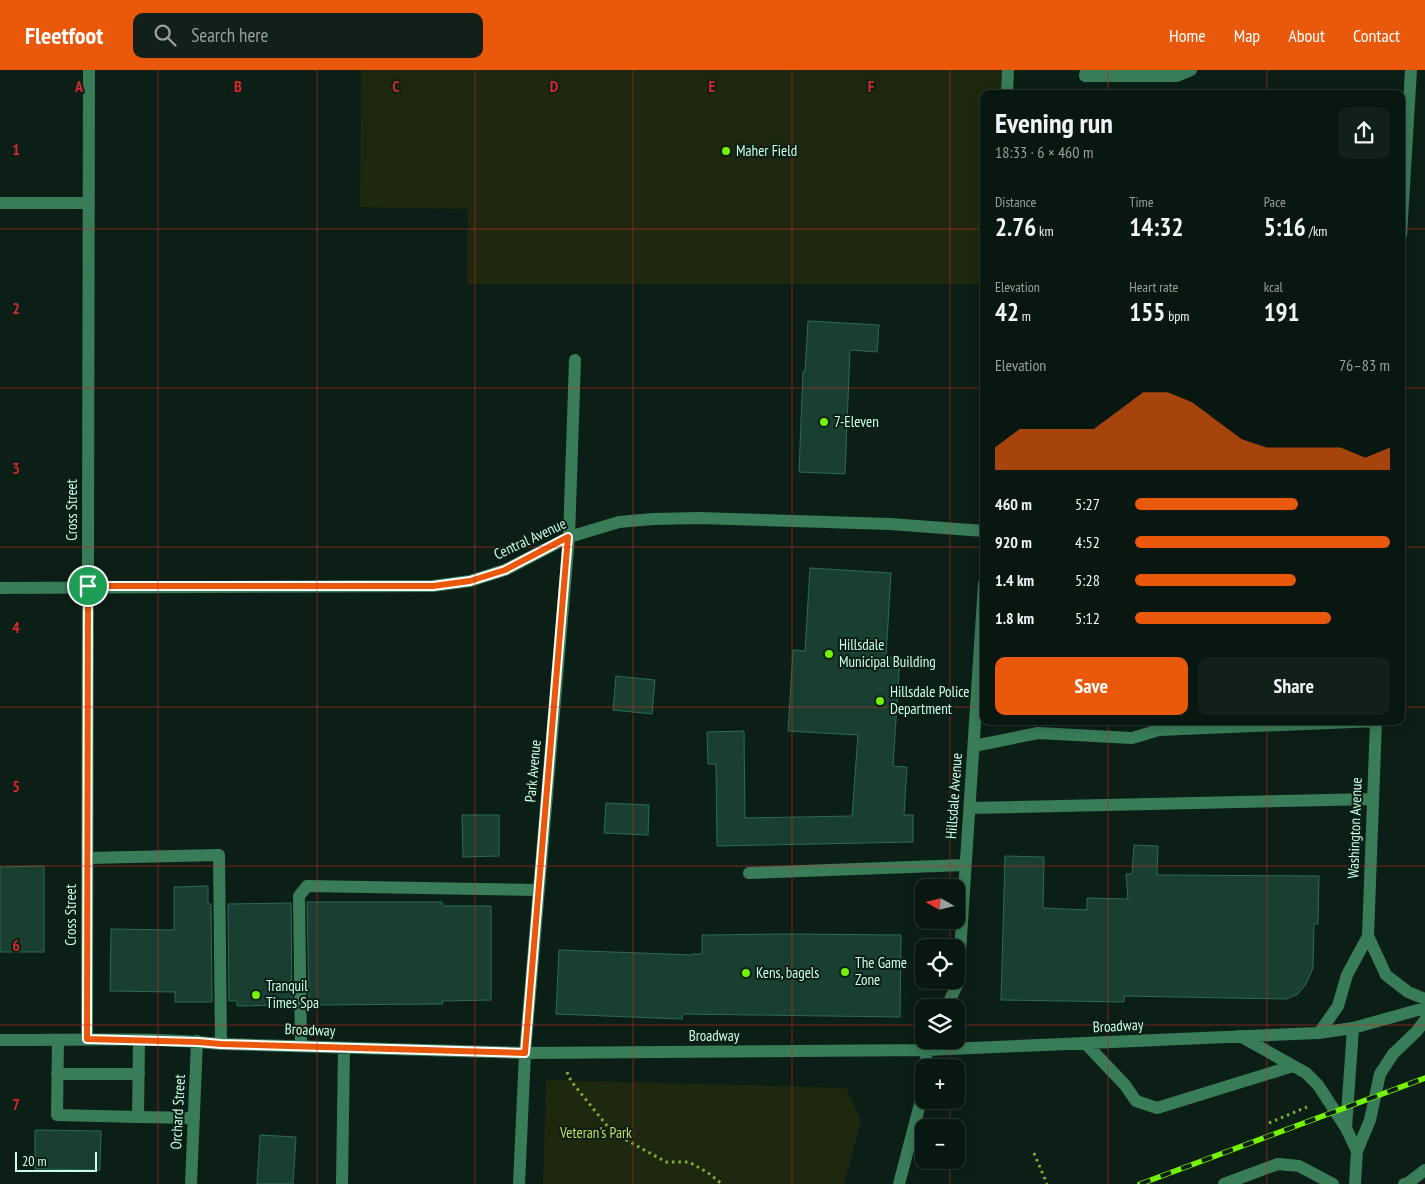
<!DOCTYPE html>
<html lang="en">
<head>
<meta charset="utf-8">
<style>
	:root { --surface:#091711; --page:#12201a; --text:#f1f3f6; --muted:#999f9f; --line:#293631; --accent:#ea580c }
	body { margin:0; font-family:"PT Sans Narrow",sans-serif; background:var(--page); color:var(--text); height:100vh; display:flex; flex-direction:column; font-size:19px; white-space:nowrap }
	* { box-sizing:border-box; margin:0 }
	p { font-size:16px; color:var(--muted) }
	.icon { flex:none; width:28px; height:28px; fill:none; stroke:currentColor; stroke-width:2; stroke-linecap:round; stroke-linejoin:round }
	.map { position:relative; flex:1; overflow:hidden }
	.sheet { position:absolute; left:980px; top:20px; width:425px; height:635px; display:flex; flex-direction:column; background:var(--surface); border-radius:10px; box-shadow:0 2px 12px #0003,0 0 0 1px var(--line) }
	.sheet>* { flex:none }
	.needle { width:32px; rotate:278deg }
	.controls { position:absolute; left:915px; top:809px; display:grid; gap:10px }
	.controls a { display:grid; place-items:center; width:50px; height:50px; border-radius:10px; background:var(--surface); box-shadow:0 2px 12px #0003,0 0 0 1px var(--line); font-size:25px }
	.scale { position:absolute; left:15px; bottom:12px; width:82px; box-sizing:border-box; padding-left:5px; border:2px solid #caffe7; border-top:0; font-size:14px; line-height:18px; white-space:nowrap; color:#caffe7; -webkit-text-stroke:4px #0c1f17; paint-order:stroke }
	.pin { position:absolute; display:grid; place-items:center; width:42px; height:42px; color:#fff; margin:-21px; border:2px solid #fff; border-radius:50%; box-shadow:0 1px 5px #0007 }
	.round { display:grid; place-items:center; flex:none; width:52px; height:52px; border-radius:10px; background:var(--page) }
	.headline { display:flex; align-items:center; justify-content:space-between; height:85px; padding:0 15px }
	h1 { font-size:28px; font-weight:700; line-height:38px }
	.stats { display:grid; grid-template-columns:repeat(3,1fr); gap:8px; height:85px; padding:5px 15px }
	.stats div { display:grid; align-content:center }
	.stats b { font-size:25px; font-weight:700 }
	.stats small { font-size:14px; font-weight:400 }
	.stats p { font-size:14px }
	.chart { height:140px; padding:10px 15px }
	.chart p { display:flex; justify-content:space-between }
	.chart svg { width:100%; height:90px; margin-top:5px; fill:var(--accent); opacity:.7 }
	.action { display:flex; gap:10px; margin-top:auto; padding:10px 15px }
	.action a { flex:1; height:58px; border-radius:10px; background:var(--accent); color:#fff; font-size:20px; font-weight:700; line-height:58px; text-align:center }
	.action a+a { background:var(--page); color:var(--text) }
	ul { padding:0 15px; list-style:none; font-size:16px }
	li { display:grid; grid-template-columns:80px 60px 1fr; align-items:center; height:38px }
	li i { height:12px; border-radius:6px; background:var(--accent) }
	header { display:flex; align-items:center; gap:30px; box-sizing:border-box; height:70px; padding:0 25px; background:var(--accent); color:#fff }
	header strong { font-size:24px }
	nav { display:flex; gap:28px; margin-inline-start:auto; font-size:18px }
	.search { width:350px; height:45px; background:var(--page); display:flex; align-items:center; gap:12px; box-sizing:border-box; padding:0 18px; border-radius:10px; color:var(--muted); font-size:19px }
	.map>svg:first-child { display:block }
</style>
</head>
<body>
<header>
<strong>Fleetfoot</strong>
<div class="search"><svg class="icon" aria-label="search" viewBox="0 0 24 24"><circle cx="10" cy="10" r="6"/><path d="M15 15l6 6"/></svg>Search here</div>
<nav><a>Home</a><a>Map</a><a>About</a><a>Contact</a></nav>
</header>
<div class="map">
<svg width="1425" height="1114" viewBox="0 0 1425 1114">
	<rect width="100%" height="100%" fill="#0c1f17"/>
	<path fill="#1e280f" d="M361,0H1008L1007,24H984V214H467L468,139L360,137Z
		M546,1010L846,1018L861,1051L844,1114H543Z"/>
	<path fill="#193f31" stroke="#2b6b53" d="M808,251L879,255L877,282L850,280L845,404L799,402L803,301H805Z
		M810,498L891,503L886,587L900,588L893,696L907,697L904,745H913V772L717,776L716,694H708L707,662L744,661L745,748L852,746L858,665L788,661L793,580L805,581Z
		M616,606L655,610L652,644L613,640Z
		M606,733L649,735L648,765L604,763Z
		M462,745H499V786L463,787Z
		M1134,775L1158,776L1157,805L1319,806L1318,854H1314L1313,898L1306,914L1298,924L1286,929L1124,926V932L1001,930L1005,786L1044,787L1043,838L1087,840V828L1128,829L1126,804H1132Z
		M44,796V882H0V797Z
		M208,816V834H211L212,932H175V922L110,921L111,859L174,860V817Z
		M307,832H442L443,836H491V930L442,931L443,934L309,935Z
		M291,833L292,935L237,936V931H229L228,834Z
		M786,864L901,865L900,947L683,944L682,949L556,944L559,880L692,885V884H702V865Z
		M35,1060L101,1061L100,1100L35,1099Z
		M260,1065L296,1067L293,1114H257Z"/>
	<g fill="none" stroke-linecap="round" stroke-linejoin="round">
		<path stroke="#7faf2e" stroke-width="3" stroke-dasharray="2.5 4" stroke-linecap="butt" d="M567,1002L571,1011L612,1062L666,1092H689L707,1102L722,1114
			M1269,1053L1307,1037
			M1034,1083L1047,1114"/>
		<path stroke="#387d58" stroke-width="12" d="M1086,0L1085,6H1177L1191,0
			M1007,24L1008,0
			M0,133H89
			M1401,165L1411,0
			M0,518L433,516L470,511L505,500L569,467L619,452L653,449L699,448L890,454L984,461
			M974,676L1038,663L1132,668L1159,660L1376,651
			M970,738L1373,729
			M88,788L219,785L221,974
			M749,803L965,795
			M1368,866L1386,905L1408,922L1425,929
			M946,938L958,913L984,514
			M1353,958L1346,1058L1357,1081
			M1319,963L1338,936L1347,905L1368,866L1376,651
			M1240,966L1306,1003L1318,1015L1346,1058
			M87,969L89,0
			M0,970C74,970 148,967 221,974L525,983L927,980L1318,963L1353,958L1425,938
			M58,970L57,1045L138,1047L139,970
			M1086,974L1125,1015L1136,1031L1157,1038L1293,996
			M301,976L299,826L307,816L539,820
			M925,998L927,980L932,970
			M57,1004H139
			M138,1047L194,1048
			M191,1114L197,971
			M342,1114L344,978
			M519,1114L525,983L569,467L575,290
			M899,1114L920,1034L924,1006
			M1224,1114L1278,1094L1299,1096L1333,1114
			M1355,1114L1357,1081L1370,1050L1380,1004L1393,984L1417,961L1425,950
			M1404,1114L1408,1113L1425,1100"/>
		<defs>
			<path id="rail" d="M1140,1114L1425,1008"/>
		</defs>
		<use href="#rail" stroke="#73f302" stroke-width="5.5"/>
		<use href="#rail" stroke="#0c1f17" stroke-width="4" stroke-dasharray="11" stroke-linecap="butt"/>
	</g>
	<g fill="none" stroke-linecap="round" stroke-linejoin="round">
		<defs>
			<path id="route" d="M568,467L525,983L221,974L198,972L87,969L88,516H433L470,511L505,500Z"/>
		</defs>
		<use href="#route" stroke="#fff" stroke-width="10"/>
		<use href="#route" stroke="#ea580c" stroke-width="6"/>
	</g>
	<path fill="none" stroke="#d62828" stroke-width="1" stroke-opacity="0.55" d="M158,0V1114M317,0V1114M475,0V1114M633,0V1114M792,0V1114M950,0V818M1108,0V24M1267,0V24M0,159H984M1401,159H1425M0,318H984M1401,318H1425M0,477H984M1401,477H1425M0,637H984M1401,637H1425M1108,651V1114M1267,651V1114M0,796H1425M950,850V878M950,910V938M0,955H924M956,955H1425M950,970V998M950,1030V1058M950,1090V1114"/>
	<g fill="#73f302" stroke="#0c1f17" stroke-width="2">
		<circle cx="726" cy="81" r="5"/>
		<circle cx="824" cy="352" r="5"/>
		<circle cx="829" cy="584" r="5"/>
		<circle cx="880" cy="631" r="5"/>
		<circle cx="845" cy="902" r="5"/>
		<circle cx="746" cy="903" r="5"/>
		<circle cx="256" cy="925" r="5"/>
	</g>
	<g text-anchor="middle" stroke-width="4" stroke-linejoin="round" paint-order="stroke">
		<g font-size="15" fill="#caffe7" stroke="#0c1f17" text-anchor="start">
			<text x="736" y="86">Maher Field</text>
			<text x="834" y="357">7-Eleven</text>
			<text x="839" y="580">Hillsdale<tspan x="839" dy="17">Municipal Building</tspan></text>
			<text x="890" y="627">Hillsdale Police<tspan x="890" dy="17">Department</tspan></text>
			<text x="855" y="898">The Game<tspan x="855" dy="17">Zone</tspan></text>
			<text x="756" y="908">Kens, bagels</text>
			<text x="266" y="921">Tranquil<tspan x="266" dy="17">Times Spa</tspan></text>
		</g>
		<g font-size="15" fill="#caffe7" stroke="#0c1f17">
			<text transform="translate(72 440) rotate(-90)" y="5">Cross Street</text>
			<text transform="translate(530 469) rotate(-25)" y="5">Central Avenue</text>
			<text transform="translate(533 701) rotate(-85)" y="5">Park Avenue</text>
			<text transform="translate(954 726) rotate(-86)" y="5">Hillsdale Avenue</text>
			<text transform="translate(1355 758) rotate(-88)" y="5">Washington Avenue</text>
			<text transform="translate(71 845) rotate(-90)" y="5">Cross Street</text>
			<text transform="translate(1118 956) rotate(-3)" y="5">Broadway</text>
			<text transform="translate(310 960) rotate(2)" y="5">Broadway</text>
			<text x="714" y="971">Broadway</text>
			<text transform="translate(178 1042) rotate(-87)" y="5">Orchard Street</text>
		</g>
		<g font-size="15" fill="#c5dd58" stroke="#0c1f17">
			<text x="596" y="1068">Veteran's Park</text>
		</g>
	</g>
	<g font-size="16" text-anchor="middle" font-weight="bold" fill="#d62828" stroke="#0c1f17" stroke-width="4" stroke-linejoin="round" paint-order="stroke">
		<text x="79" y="22">A</text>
		<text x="238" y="22">B</text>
		<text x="396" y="22">C</text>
		<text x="554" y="22">D</text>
		<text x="712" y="22">E</text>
		<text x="871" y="22">F</text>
		<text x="16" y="85">1</text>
		<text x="16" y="244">2</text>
		<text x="16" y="404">3</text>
		<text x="16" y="563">4</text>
		<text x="16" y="722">5</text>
		<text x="16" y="881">6</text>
		<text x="16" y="1040">7</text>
	</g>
</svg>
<div class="controls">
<a><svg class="needle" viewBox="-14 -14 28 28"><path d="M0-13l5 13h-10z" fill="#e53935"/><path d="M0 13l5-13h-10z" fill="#999f9f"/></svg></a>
<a><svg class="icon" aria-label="locate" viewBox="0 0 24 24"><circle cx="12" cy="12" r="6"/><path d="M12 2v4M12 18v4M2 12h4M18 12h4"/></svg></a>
<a><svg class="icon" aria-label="layers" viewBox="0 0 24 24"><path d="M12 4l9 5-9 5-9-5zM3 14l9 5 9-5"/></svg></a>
<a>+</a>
<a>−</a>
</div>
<div class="scale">20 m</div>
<div class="pin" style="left:88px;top:516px;background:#1e9e55"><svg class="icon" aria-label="arrive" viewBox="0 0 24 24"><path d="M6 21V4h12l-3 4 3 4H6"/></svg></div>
<section class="sheet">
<div class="headline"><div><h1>Evening run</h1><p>18:33 · 6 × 460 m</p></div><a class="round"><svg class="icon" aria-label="share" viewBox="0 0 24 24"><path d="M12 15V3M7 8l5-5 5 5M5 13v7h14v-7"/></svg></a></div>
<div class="stats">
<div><p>Distance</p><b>2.76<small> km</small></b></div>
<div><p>Time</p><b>14:32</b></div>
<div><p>Pace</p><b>5:16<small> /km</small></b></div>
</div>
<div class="stats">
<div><p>Elevation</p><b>42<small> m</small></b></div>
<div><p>Heart rate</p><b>155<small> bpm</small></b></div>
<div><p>kcal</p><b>191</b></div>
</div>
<div class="chart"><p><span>Elevation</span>76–83 m</p>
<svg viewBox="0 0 160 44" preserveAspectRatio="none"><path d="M0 44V33L10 24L20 24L30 24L40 24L50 15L60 6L70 6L80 11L90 20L100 29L110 33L120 33L130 33L140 33L150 38L160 33V44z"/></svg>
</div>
<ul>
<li><b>460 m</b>5:27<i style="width:64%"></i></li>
<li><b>920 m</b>4:52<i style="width:100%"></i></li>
<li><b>1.4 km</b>5:28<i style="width:63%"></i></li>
<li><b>1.8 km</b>5:12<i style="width:77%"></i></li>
</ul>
<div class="action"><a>Save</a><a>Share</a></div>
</section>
</div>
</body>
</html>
